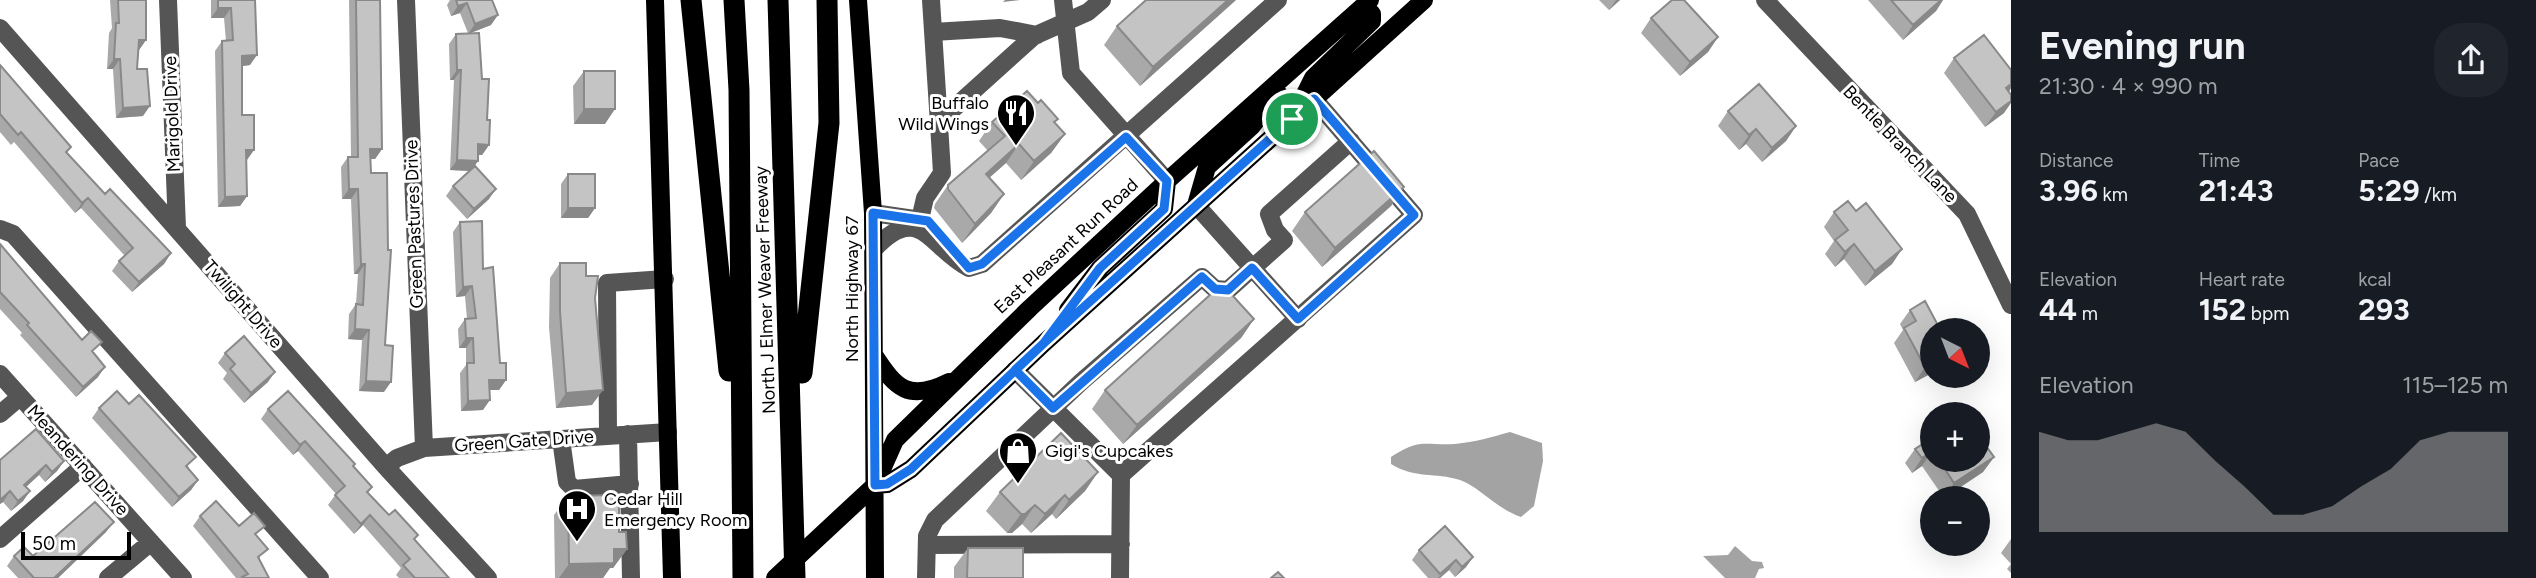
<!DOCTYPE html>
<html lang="en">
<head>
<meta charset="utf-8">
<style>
	:root { --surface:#171b24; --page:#20242c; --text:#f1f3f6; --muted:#9ea1a6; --accent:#858687 }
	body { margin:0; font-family:Figtree,sans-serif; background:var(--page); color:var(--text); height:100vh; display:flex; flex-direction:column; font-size:26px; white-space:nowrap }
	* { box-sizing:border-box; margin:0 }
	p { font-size:23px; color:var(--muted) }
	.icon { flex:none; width:38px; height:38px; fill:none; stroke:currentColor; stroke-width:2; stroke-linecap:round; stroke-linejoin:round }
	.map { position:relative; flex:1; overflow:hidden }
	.sheet { display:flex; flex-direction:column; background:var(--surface); width:525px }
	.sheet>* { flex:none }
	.needle { width:46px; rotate:138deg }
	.fabs { position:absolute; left:1920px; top:318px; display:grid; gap:14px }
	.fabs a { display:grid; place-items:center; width:70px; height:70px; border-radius:50%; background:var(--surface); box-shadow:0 7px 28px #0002; font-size:35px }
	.scale { position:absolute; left:21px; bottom:18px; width:110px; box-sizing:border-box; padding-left:7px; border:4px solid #000; border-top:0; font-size:19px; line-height:24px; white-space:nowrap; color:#000; -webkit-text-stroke:5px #fff; paint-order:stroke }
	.pin { position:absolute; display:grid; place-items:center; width:60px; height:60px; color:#fff; margin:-30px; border:4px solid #fff; border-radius:50%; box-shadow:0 2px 7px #0007 }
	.round { display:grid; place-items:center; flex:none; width:74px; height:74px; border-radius:28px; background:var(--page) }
	.overview { display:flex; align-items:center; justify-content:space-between; height:119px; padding:0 28px }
	h1 { font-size:38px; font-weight:700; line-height:52px }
	.figures { display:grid; grid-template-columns:repeat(3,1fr); gap:10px; height:119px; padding:7px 28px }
	.figures div { display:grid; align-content:center }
	.figures b { font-size:30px; font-weight:700 }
	.figures small { font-size:19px; font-weight:400 }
	.figures p { font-size:19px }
	.chart { height:196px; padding:14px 28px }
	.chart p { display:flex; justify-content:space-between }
	.chart svg { width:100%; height:126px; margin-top:7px; fill:var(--accent); opacity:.7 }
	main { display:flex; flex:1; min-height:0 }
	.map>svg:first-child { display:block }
</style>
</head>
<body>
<main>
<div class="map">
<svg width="2011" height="578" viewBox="0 0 2011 578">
	<rect width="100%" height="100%" fill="#fff"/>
	<path fill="#a3a3a3" d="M1510,432L1542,443L1543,461L1534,506L1521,517C1497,509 1478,486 1460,480C1435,472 1415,479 1391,464V457C1421,437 1425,446 1455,444C1475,442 1492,437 1510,432Z
		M1735,546L1752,561L1762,562L1764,568L1759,569L1755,578H1725L1703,556L1728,555Z"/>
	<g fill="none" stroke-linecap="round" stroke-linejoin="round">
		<path stroke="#555" stroke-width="18" d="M168,0L177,228
			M406,0L424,448
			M931,0L939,124
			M1063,0L1071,73L1167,181
			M1765,0L1967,214L2011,305
			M0,28L386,467L488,578
			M933,32L1000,28L1037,35
			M1196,205L1298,319
			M873,213L921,220
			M918,228L925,198L942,173L939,124L943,118L1034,36L1088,12L1102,0
			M0,229L13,234L320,578
			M874,249C920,200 930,248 969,268L982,264L1278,0
			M1015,370L1121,475L1120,578
			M0,374L183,578
			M0,414L20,397
			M628,434L631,578
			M608,436L607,283L665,279
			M561,439L567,482L574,489L630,484
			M386,467L397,458L424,448L668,432
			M1121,475L1414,215L1314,99
			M0,539L83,466
			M927,545L1121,544
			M108,578L151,542
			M926,578L927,536L935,520L1081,382L1202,277L1215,289L1228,290L1284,240L1275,230L1269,214L1351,141"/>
		<path stroke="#000" stroke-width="18" d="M655,0L672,578
			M858,0L873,213L875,578
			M1297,110L1313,78L1372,21V14L1364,5
			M1196,205L1207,167L1252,126L1278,93
			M1068,310L1100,268L1164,209L1167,181
			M874,355C896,389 909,402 949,382
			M875,485L887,484L911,469L1044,343L1424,0
			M775,578L875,485L895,440L1030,308L1167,181L1370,0"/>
		<path stroke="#000" stroke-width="21" d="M691,0L729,371
			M734,0L739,90L743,578
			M778,0L795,578
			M802,373L829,123L827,0"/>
	</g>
	<path fill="#a9a9a9" d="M110,0H146V40L139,50H138L137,69L143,116L116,118L113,69H107L109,33L112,28Z
		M211,0H255L250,65L242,66V115L254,150L246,160L247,196L240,206L218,207L215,51L222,41H226L224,18H211Z
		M349,0H380L382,149L375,159H370L385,345L384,392L359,391L362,340L348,339L349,314L356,304L358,274H354L351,199H342L341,167L348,157H351Z
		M450,0H492L491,25L470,33L482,79L487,120L489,145L482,155H478V161L472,169L489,199L467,219L446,196L453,186L470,171L450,170L454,80H450L449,44L456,34L468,33L460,13L451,16L447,5Z
		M1236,0L1140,86L1104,45L1117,26Z
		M1599,0H1620L1609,10Z
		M1868,0H1943L1936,11L1903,40Z
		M1651,18L1718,37L1708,52L1680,76L1641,33Z
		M1954,58L2011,88L2009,92L2004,113L1985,127L1944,73Z
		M0,65L71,147L67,153L105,194L171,253L164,264L132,292L112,271L119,261L125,256L81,208L75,213L14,142L11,145L0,132Z
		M584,71L605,124H574L573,86Z
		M1728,111L1796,126L1786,141L1762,162L1746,144L1739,150L1718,126Z
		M992,122L1055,123L1065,134L1051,153L1021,180L1006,163L989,178L1004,194L991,213L962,243L934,208L935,204L948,185L988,151L979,141Z
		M568,174L595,208L588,218H561V184Z
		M1404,187L1391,206L1322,267L1292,231L1305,212Z
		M1856,211L1902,249L1892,264L1865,286L1844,259L1835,267L1825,254L1834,241L1824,227L1834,212Z
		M460,222L483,269L500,363L506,380L499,390H489L483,410L461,411L460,373L466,365V348H459L458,329L465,319H467L465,296L456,297L453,232Z
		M0,244L94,353L98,377L76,397L20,335L22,333L0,309Z
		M560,263L595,298L592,405L556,408L549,327L550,278Z
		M1910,310L1932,331V373L1915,382L1894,343L1903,330L1900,324Z
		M1254,319L1241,338L1123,444L1092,409L1105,390Z
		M225,353L268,382L244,403L223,379L227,373L218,363Z
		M99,408L189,467L188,468L198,480L191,490L172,507L92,418Z
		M268,409L354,467L372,487L368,493L389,515L418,535L414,540L449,578H399L396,575L401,568L363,525L354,534L328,505L336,494L298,451L293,455L261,419Z
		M1932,438V460H1978L1994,457L1983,472L1944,498L1922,466L1912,473L1905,463L1915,449Z
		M0,460L64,461L57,471L45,482L39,475L26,487L30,491L23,501L11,511L3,502L0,504Z
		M1098,472L1085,491L1056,519L1052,514L1031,533L1022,524L1012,533H1007L986,511L1000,492Z
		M568,496L613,501L619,532L627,549L613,568H610L603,578H555L554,515Z
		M200,516L239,526L257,537L260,560L269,578H236L193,526Z
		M106,532L58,578H18L7,566L14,556H33Z
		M2011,539V573L2007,569L2011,564L2001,553Z
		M968,548L1023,578H954V567Z
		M1419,550L1473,557L1466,567L1455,577L1449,570L1440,578H1428L1412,560Z"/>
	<path fill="#898989" d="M1005,0H1020L1003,2Z
		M1228,0H1236L1140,86L1153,67Z
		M1616,0H1620L1609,10Z
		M1941,0H1943L1936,11L1903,40L1913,25Z
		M467,3L460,13L451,16L458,6Z
		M218,8H231L224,18H211Z
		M498,15L491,25L468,34L475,24Z
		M1718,37L1708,52L1680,76L1690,62Z
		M139,40H146L139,50H131Z
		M257,55L250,65L235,67L242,56Z
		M114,59H120L113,69H107Z
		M457,70H461L454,80H450Z
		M2011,84V88L2007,94L2006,88Z
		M2011,101V103L2004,113L1985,127L1996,112Z
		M150,106L143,116L116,118L123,108Z
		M584,109H615L605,124H574Z
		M1796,126L1786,141L1762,162L1772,148Z
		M1756,129L1746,144L1739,150L1749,135Z
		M1065,134L1051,153L1021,180L1034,161Z
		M478,144L489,145L482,155H471Z
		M1019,144L1006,163L972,193L986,174Z
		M370,149H382L375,159H363Z
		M246,150H254L247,160L239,161Z
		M457,160L478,161L471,171L450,170Z
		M1404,187L1391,206L1322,267L1335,248Z
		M349,189H358L351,199H342Z
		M496,189L489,199L467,219L474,209Z
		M1004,194L991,213L962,243L975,224Z
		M247,196L240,206L218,207L225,197Z
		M88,198L81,208L75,213L82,203Z
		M568,208H595L588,218H561Z
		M1854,244L1844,259L1835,267L1845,252Z
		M1902,249L1892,264L1865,286L1875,271Z
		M171,253L164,264L132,292L139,282Z
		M361,264H365L358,274H354Z
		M472,286L465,296L456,297L463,287Z
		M1254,319L1241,338L1123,444L1137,425Z
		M355,329L369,330L362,340L348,339Z
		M466,338H473L466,348H459Z
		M1932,364V373L1915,382L1925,367Z
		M105,367L98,377L76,397L83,387Z
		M275,372L268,382L244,403L251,393Z
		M489,380H506L499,390H482Z
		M366,381L391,382L384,392L359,391Z
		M603,390L592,405L556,408L566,393Z
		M490,400L483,410L461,411L468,401Z
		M305,441L298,451L293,455L300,445Z
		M1932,451L1922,466L1912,473L1922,458Z
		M1994,457L1983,472L1944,498L1954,483Z
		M64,461L57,471L45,482L52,472Z
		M46,465L39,475L17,495L24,485Z
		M1098,472L1085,491L1056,519L1069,500Z
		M198,480L191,490L172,507L179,497Z
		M10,491L3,502L0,504V500Z
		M30,491L23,501L11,511L18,501Z
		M1065,495L1052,514L1031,533L1045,514Z
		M1035,505L1022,524L1012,533H1007L1021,514Z
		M370,515L363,525L354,534L361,524Z
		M114,522L106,532L58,578H54Z
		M614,549H627L613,568H610L603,578H559L569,564Z
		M1473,557L1466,567L1455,577L1462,567Z
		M1456,560L1449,570L1440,578H1438Z"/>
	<path fill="#c4c4c4" stroke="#898989" stroke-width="2" d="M118,0H146V40H139L137,69H147L150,106L123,108L120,59H114L116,23H119Z
		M218,0H255L257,55L242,56V115H254V150H246L247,196L225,197L222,41L233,40L231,8H218Z
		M356,0H380L382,149H370L371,173H387L388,250H391L385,345L393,346L391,382L366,381L369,330L355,329L356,304L363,305L365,264H361L358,189H349L348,157H358Z
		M456,0H492L498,15L475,24L467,3L458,6Z
		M1146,0H1228L1153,67L1117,26Z
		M1672,0H1684L1718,37L1690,62L1651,18Z
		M1891,0H1941L1913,25Z
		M479,33L482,79H489L487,120H490L489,145L478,144V161L457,160L461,70H457L456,34Z
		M1984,35L2011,70V84L2006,88L2011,95V101L1996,112L1954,58Z
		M0,65L71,147L66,152L105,194L110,189L171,253L139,282L119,261L133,248L88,198L82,203L21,132L18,135L0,114Z
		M584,71H615V109H584Z
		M1759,84L1796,126L1772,148L1756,129L1749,135L1728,111Z
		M1027,91L1038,103L1041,100L1058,119L1054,122L1065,134L1034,161L1019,144L986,174L1004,194L975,224L948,189V185L1005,136L992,122Z
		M1374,151L1404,187L1335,248L1305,212Z
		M475,166L496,189L474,209L453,186Z
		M568,174H595V208H568Z
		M1848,201L1856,211L1866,203L1902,249L1875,271L1854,244L1845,252L1835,240L1848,230L1834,212Z
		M482,221L483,269L493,267L500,363H506V380H489L490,400L468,401L467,363H474L473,338H466L465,319L476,318L472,286L463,287L460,222Z
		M0,244L82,340L91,331L102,342L92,351L105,367L83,387L27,325L29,323L0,292Z
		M560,263H586V276H598L595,298L603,390L566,393L560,312Z
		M1222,284L1254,319L1137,425L1105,390Z
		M1925,301L1941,331H1932V364L1925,367L1904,328L1916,321L1910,310Z
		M244,336L275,372L251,393L230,369L235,364L225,353Z
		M117,391L129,404L139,395L196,457L186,466L198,480L179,497L99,408Z
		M288,391L355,464L353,466L372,487L367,492L389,515L395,510L418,535L414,539L449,578H415L403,565L410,559L370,515L361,524L335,495L345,486L305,441L300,445L268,409Z
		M36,429L64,461L52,472L46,465L24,485L30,491L18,501L10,491L0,500V460Z
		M1061,433L1098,472L1069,500L1065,495L1045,514L1035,505L1025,514H1021L1000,492Z
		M1932,438V451L1922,458L1915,449Z
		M1981,439L1994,457L1954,483L1939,460H1978V441Z
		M613,495V501H619V532H626L627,549H614V563L569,564L568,496Z
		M216,501L239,526L254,513L265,526L255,534L268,549L258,557L269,578H243L242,577L248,574L200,516Z
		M95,502L114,522L54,578H34L14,556L24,547L33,556Z
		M1445,526L1473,557L1462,567L1456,560L1440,574L1419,550Z
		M968,548H1023V578H967Z
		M1278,572L1284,578H1271Z"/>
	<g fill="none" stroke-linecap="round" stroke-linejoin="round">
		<defs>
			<path id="route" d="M1292,119L1044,343L911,469L887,484L875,485L873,213L928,221L969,268L982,264L1126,137L1167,181L1164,209L1100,268L1044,343L1015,370L1053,408L1202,277L1215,289L1228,290L1252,268L1298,319L1414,215L1314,99L1292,119"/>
		</defs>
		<use href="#route" stroke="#fff" stroke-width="14"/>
		<use href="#route" stroke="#1a73e8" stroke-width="9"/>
	</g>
	<defs>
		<symbol id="restaurant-pin" viewBox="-11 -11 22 30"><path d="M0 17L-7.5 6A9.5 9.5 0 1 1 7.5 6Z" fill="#000" stroke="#fff"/><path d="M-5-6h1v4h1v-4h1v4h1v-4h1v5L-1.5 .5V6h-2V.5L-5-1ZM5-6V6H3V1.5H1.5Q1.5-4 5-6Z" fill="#fff"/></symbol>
		<symbol id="shop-pin" viewBox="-11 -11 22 30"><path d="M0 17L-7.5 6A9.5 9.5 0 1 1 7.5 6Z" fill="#000" stroke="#fff"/><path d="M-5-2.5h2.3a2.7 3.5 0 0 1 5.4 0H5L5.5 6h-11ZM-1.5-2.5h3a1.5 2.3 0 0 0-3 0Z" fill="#fff"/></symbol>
		<symbol id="hospital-pin" viewBox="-11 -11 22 30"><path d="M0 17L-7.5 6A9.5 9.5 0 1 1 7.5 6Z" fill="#000" stroke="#fff"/><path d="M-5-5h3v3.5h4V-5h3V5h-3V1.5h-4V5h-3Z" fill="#fff"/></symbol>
	</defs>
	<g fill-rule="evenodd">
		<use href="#restaurant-pin" x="994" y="91" width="44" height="60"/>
		<use href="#shop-pin" x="996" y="429" width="44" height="60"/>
		<use href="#hospital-pin" x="555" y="487" width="44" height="60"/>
	</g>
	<g text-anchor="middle" stroke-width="6" stroke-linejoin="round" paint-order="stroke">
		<g font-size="18" fill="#000" stroke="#fff" text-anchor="start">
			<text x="989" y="109" text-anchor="end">Buffalo<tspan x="989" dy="21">Wild Wings</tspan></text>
			<text x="1045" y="457">Gigi's Cupcakes</text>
			<text x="604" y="505">Cedar Hill<tspan x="604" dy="21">Emergency Room</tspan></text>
		</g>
		<g font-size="18" fill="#000" stroke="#fff">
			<text transform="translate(172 114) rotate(-92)" y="6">Marigold Drive</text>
			<text transform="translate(1900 144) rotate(46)" y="6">Bentle Branch Lane</text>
			<text transform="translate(414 224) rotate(-92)" y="6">Green Pastures Drive</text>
			<text transform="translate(1066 246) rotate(-43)" y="6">East Pleasant Run Road</text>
			<text transform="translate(852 289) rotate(-90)" y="6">North Highway 67</text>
			<text transform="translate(765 290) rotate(-92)" y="6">North J Elmer Weaver Freeway</text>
			<text transform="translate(243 304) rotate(49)" y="6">Twilight Drive</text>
			<text transform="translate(524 441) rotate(-4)" y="6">Green Gate Drive</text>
			<text transform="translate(78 460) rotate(48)" y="6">Meandering Drive</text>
		</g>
	</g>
</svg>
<div class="fabs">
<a><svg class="needle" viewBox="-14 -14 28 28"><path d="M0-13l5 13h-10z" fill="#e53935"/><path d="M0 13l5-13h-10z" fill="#9ea1a6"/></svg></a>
<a>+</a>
<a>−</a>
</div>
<div class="scale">50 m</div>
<div class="pin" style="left:1292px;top:119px;background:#1e9e55"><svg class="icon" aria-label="arrive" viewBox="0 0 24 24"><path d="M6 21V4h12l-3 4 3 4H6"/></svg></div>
</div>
<section class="sheet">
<div class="overview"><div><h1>Evening run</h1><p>21:30 · 4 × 990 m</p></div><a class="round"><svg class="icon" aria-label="share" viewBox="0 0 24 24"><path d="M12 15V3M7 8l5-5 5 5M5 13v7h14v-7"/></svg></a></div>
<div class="figures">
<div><p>Distance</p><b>3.96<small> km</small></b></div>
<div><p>Time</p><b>21:43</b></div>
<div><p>Pace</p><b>5:29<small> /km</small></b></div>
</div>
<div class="figures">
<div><p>Elevation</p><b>44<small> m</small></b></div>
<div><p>Heart rate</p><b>152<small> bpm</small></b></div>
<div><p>kcal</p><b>293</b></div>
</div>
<div class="chart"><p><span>Elevation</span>115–125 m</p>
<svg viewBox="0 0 160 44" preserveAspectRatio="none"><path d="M0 44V9L10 12L20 12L30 9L40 6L50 9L60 19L70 28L80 38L90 38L100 35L110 28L120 22L130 12L140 9L150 9L160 9V44z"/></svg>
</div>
</section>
</main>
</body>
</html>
